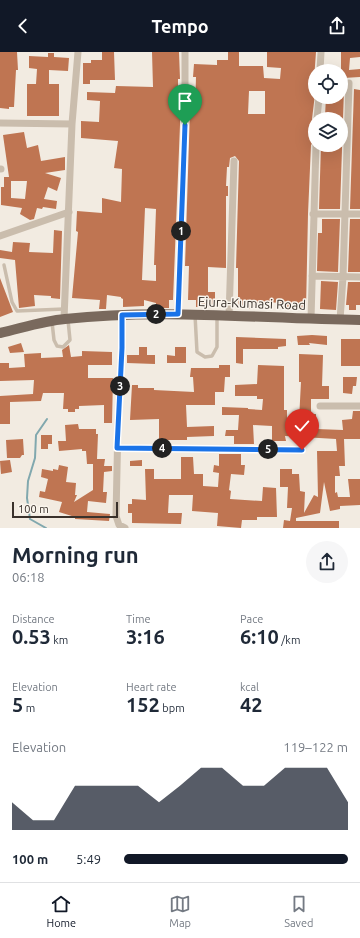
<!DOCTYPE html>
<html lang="en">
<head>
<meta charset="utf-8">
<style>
	:root { --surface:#fff; --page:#f6f6f7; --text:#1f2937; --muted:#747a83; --line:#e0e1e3; --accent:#111827 }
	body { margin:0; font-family:Ubuntu,sans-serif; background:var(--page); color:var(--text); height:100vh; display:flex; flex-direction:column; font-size:15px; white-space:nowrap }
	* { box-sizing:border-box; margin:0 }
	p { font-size:13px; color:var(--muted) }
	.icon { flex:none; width:22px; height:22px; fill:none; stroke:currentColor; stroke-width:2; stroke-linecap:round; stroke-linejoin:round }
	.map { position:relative; height:476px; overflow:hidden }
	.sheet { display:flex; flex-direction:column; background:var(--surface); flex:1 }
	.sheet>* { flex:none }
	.tools { position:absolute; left:308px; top:12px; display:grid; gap:8px }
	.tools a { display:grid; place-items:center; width:40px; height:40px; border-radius:50%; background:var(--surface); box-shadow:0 4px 16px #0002; font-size:20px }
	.scale { position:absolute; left:12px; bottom:10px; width:106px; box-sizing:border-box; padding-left:4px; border:2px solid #39312b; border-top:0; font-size:11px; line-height:14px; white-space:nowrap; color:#39312b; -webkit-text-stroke:3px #faf5ed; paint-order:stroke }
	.pin { position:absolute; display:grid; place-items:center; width:34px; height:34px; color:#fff; margin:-41px -17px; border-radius:50% 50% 50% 0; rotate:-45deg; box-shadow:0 0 4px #0007 }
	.pin .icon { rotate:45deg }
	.km { position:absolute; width:20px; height:20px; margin:-10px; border-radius:50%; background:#222; color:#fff; font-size:11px; line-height:20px; text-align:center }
	.round { display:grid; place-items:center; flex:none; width:42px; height:42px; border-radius:21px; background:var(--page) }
	.summary { display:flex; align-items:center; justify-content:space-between; height:68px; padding:0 12px }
	h1 { font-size:22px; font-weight:700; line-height:30px }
	.stats { display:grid; grid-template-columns:repeat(3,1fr); gap:6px; height:68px; padding:4px 12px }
	.stats div { display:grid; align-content:center }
	.stats b { font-size:20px; font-weight:700 }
	.stats small { font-size:11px; font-weight:400 }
	.stats p { font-size:11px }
	.chart { height:112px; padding:8px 12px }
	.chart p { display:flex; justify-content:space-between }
	.chart svg { width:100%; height:72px; margin-top:4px; fill:var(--accent); opacity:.7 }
	ul { padding:0 12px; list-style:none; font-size:13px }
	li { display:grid; grid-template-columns:64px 48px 1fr; align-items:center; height:30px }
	li i { height:10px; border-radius:5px; background:var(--accent) }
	header { display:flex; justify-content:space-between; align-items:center; height:52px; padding:0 12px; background:var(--accent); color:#fff; font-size:18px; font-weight:700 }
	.tab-bar { display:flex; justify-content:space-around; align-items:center; height:56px; border-top:1px solid var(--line); background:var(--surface); font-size:11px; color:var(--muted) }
	.tab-bar a { display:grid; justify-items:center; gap:2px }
	.tab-bar .selected { color:var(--accent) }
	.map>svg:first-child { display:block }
</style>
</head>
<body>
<header><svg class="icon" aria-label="back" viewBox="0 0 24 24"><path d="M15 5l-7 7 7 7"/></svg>Tempo<svg class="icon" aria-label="share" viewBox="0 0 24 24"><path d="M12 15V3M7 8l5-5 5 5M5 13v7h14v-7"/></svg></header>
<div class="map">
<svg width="360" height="476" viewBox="0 0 360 476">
	<rect width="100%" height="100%" fill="#f2ebe1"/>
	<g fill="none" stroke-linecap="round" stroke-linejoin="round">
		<path stroke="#81a8ae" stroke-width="2" d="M46,476L30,467L27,446L28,429L35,406L36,383L47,367"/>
	</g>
	<path fill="#bf7552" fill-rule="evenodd" d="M0,0H17L18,18H16L14,55H9V57L0,56Z
		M102,0H114L115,28H90V32H83V11H91V8H102Z
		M152,0H179L180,27H178V56H180V73L173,248H169V256H156V251L144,248V254L123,255V247L121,246V245L107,243L106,257H99L100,248L72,246L78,180L76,179L77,159L102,161V146L121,150L122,117L114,116L118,89L81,86V69L99,70L100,49L87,48V40L115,41L116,34L153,35ZM145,156L156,157L154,213H156V229L142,228Z
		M228,0H239V14H263L264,26L280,27L281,16L267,15V0H316L313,41L315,42L312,67L314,71V89L311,93L308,162L306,257L286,256V251L259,250L258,255H252V257L238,256V216H236L239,109L235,104L230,106L229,115H227L226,134H228V144H226V216L208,215V240H215V254L196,255V248H188L189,214H185L190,58H195L196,25H193L194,12L217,13V8H228ZM249,39H265V62H248Z
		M341,0H360V5L350,6L349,18L360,17V25L343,26V19H341Z
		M48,1H54V5L69,6L68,19L49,18V32H59V64H27V32H36L37,17L29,16V4L48,5Z
		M341,37H344L340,157H319L321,93L341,94V65L325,64L326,45H341Z
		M354,37L360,38V157H350Z
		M24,80L27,96L38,93L41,109L65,105V118L45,121L61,126L57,139L48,135L44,147L57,149L56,157L43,155L42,157L37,156L34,167L30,168L20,162L22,156L1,153V135H4V125H9L3,83ZM11,129H27L25,147L11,146Z
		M322,167H340L338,220L317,219L318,181H322Z
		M350,167H360V220H348Z
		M54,178L62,179L60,247L51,246V244L34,243L35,254L19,256L15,208L0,206V198L12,200L13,190L30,191L29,200L53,201Z
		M0,226L13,260L0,265Z
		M321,229L338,230L336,258L320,257Z
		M348,230H360V253H356V258H349V253H346Z
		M312,283L327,284V293L309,291L310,293H298L297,284Z
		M236,285L286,287V294L278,295V297H243V312L236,311Z
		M341,287H360V314H341Z
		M21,291L24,300L10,301L8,295Z
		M69,293L71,305L82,304V299L112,300V313H88V326H113L112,371H104V353L79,354V357H75V360H68V357H63L64,341H43L41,349L10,350V372H0V344L33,342L34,328L0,329V311H9V316L25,315L24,302L41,301V306L63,305L62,298Z
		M139,295H147V303H155V312L127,311V303H139Z
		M175,295H186V311H167V303L175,304Z
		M299,302L323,303L322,334H329V347H311V362H316V377L343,378L342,368L352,367L353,359H360V387H344L345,414H339L340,424H335V441L337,440L338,445H350L348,427H360V453L340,454V457L330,459L324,430L320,461L296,466V469H339V476H283L284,468L290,469L292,456H287L288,435H280V417H292V422H299L300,439L305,440L304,461L314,443L318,445L317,399H337L336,387L285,384L286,389H272V374L253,373L254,392H234V384H225L226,378H238L239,363H222V355L248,356V357L262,358L263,347H257V344H235V333L257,332L258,313L284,314V358H287V368H299L301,330H299Z
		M219,313H230V325H225L224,340H215V353H186L187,375L214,374V384L187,385V388H159V367L130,368L132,333H138V336H154V338L194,340L193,325H190L191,316H219Z
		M343,325H357L356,334H353L352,342L343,341Z
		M78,372L79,377H96V382H98L97,407H105L104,414H112V419L104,420L103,440H107L106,451L88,449L87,460L110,462L109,469L75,467V465L59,460L62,450L39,445L40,439L45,440L48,427L41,425L42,417L53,419V417L58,418L59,413L68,415L66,430L76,431L75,443H77L74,450L93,438V412H87L86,399H82V397L59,399L58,389H66L65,373Z
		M41,383H52V392H48V397H41Z
		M23,387L24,403H22L20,406H7L6,388Z
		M219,402H241V413H245L244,423L231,422L229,438L231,439L230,447L262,449L263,435L276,436L277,465H257V468H242L241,476L217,474L218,461L192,459L193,443H169L168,461H182L181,472L132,471V461H128V452H132V447L146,448L145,417H154V427H181V405H193L194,422H203V434L218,435L219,421L213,420L214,413L219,414Z
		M10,408L12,420L1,422L0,409Z
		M142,408V414H130V409Z"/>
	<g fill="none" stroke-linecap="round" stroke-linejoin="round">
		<path stroke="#cabdad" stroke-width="3.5" d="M4,213L12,250L17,259L64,257
			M195,263L197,300L205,305L212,304L217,295V265
			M52,270L54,288L57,294L63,295L70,288L68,268"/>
		<path stroke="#cabdad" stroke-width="7" d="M320,19L321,0
			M317,67L319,45
			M0,71L72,72
			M0,117H1
			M313,162H360
			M0,184L69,160
			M312,224L360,225
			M178,261L185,73V0
			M122,263V296L118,371L116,464L119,473L125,476
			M229,264L234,109
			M64,267L72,72L78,0
			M311,267L316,93
			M340,268L343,225L349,31
			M320,354H360
			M117,396L301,398"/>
		<path stroke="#79695d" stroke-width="10" d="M0,281C22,276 43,269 65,267C163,256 262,267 360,268"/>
	</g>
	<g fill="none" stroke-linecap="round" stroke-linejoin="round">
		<defs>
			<path id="route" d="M185,73L178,262L122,263V296L117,396L302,398"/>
		</defs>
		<use href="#route" stroke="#fff" stroke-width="8"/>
		<use href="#route" stroke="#1a73e8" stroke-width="5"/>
	</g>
	<g text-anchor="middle" stroke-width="3" stroke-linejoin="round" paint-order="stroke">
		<g font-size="13" fill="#39312b" stroke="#faf5ed">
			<text transform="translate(252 251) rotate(2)" y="5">Ejura-Kumasi Road</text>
		</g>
	</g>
</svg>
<div class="tools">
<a><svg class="icon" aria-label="locate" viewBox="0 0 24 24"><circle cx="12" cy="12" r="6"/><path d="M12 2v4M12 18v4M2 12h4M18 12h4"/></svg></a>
<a><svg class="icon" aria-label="layers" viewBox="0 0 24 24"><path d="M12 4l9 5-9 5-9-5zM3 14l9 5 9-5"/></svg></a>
</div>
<div class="scale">100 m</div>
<div class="pin" style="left:185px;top:73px;background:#1e9e55"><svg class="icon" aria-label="arrive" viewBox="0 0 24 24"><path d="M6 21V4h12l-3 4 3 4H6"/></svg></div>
<div class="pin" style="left:302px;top:398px;background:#d93025"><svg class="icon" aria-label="check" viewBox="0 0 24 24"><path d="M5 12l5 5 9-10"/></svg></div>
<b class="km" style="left:181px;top:179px">1</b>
<b class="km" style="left:156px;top:262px">2</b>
<b class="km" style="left:120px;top:334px">3</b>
<b class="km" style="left:162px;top:396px">4</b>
<b class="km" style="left:268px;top:397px">5</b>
</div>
<section class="sheet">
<div class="summary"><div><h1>Morning run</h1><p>06:18</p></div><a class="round"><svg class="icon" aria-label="share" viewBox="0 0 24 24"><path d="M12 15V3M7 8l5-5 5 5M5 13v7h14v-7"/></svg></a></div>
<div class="stats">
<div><p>Distance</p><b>0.53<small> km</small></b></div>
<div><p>Time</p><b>3:16</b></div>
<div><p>Pace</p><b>6:10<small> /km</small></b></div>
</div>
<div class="stats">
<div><p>Elevation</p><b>5<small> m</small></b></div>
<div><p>Heart rate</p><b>152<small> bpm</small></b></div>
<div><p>kcal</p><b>42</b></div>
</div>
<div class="chart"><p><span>Elevation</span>119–122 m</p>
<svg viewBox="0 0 160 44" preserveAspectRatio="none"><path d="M0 44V27L10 38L20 38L30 17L40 17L50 17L60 17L70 27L80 17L90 6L100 6L110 17L120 17L130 6L140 6L150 6L160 27V44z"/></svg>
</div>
<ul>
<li><b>100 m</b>5:49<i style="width:100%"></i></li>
</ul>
</section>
<nav class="tab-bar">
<a class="selected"><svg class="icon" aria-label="home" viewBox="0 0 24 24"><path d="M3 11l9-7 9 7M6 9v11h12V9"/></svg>Home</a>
<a><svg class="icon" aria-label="map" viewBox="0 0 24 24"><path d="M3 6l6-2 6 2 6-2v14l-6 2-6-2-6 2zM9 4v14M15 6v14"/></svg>Map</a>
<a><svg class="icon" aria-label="saved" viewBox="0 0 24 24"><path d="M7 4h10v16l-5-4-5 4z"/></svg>Saved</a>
</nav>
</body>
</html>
